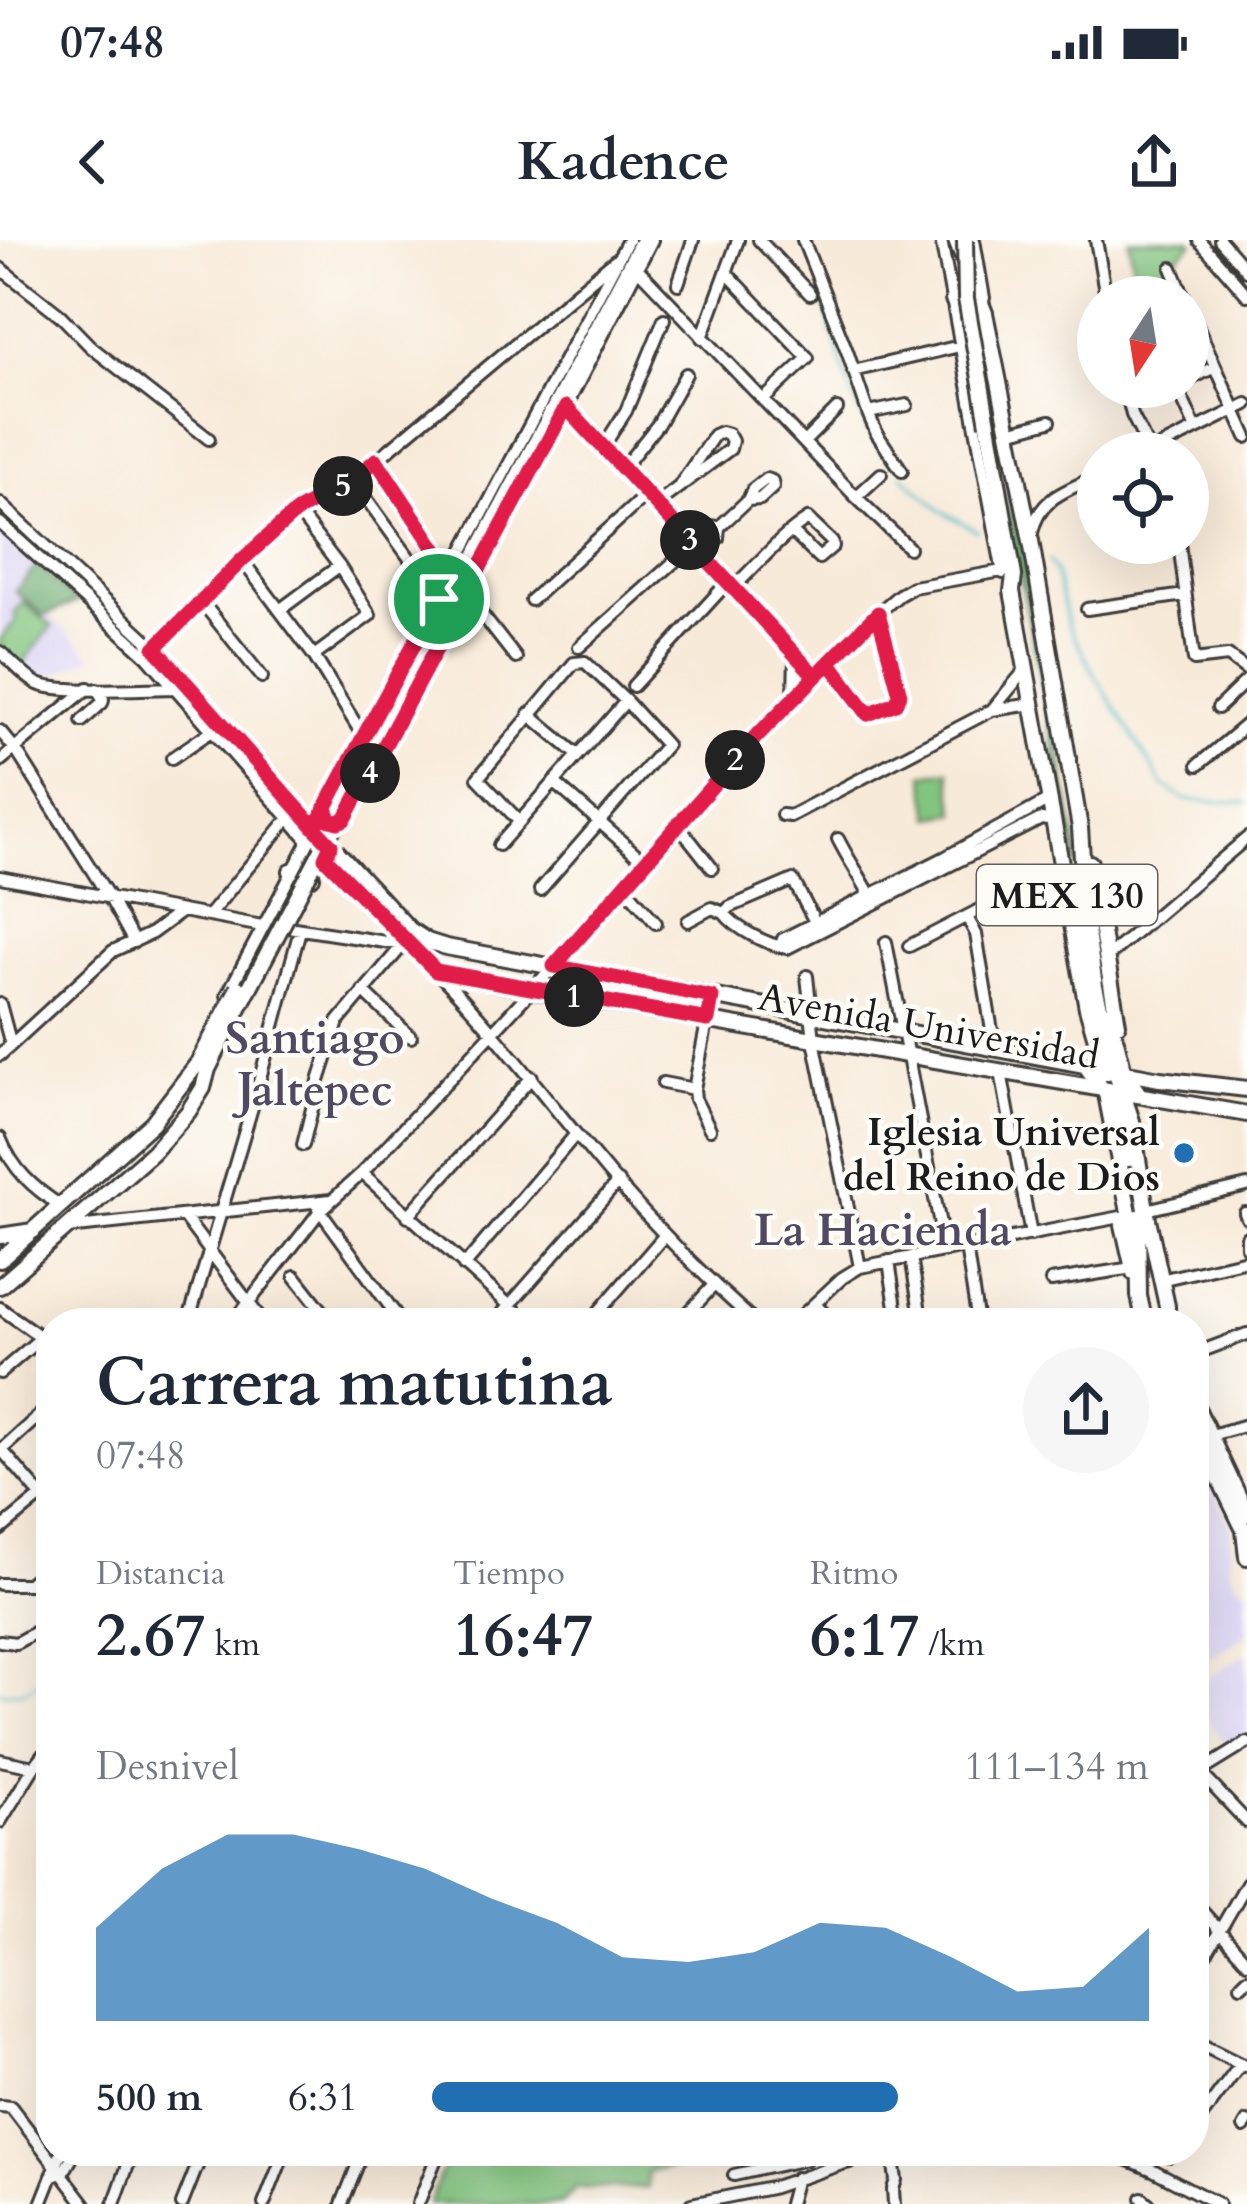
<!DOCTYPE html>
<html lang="es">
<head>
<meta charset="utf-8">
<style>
	:root { --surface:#fff; --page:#f6f6f7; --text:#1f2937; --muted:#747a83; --accent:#1f6fb2 }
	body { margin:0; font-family:Cardo,serif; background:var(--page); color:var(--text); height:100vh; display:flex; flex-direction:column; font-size:45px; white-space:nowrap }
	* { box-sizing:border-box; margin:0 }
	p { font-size:39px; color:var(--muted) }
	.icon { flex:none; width:66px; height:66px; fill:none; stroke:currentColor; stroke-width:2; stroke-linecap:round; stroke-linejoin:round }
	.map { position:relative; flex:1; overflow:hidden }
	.drawer { position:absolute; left:36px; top:1068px; width:1173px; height:858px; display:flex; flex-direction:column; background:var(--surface); border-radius:48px; box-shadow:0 12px 48px #0002 }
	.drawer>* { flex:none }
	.needle { width:78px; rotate:192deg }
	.buttons { position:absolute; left:1077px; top:36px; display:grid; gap:24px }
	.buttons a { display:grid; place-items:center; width:132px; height:132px; border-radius:50%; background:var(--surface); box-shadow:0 12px 48px #0002; font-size:60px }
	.pin { position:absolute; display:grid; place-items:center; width:102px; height:102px; color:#fff; margin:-51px; border:6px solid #fff; border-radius:50%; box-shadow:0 3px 12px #0007 }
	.km { position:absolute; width:60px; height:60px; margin:-30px; border-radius:50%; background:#222; color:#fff; font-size:33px; line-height:60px; text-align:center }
	.round { display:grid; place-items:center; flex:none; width:126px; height:126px; border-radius:63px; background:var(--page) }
	.headline { display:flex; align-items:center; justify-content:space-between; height:204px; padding:0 60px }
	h1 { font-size:66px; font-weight:600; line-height:90px }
	.metrics { display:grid; grid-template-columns:repeat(3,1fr); gap:18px; height:204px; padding:12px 60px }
	.metrics div { display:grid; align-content:center }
	.metrics b { font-size:60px; font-weight:600 }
	.metrics small { font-size:33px; font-weight:400 }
	.metrics p { font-size:33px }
	.chart { height:336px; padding:24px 60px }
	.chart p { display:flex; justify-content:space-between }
	.chart svg { width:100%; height:216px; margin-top:12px; fill:var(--accent); opacity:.7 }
	ul { padding:0 60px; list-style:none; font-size:39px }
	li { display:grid; grid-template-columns:192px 144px 1fr; align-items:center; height:90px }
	li i { height:30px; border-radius:15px; background:var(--accent) }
	.status { display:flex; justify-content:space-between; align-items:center; height:84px; padding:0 60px; background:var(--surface); direction:ltr }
	.status svg { height:33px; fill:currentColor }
	header { display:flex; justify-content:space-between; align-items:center; height:156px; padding:0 60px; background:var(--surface); font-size:54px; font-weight:600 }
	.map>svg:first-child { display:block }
</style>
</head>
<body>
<div class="status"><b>07:48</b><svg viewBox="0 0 49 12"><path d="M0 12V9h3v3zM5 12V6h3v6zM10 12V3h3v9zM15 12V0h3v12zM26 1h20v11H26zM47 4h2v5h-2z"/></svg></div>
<header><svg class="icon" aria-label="back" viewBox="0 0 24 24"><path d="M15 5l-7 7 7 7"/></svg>Kadence<svg class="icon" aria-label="share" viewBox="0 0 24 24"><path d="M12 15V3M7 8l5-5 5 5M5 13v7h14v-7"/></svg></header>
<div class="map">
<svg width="1247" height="1964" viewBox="0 0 1247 1964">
	<rect width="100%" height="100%" fill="#fdfcf7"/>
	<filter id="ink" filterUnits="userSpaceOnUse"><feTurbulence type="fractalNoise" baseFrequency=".00833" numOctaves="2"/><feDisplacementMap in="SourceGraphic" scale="24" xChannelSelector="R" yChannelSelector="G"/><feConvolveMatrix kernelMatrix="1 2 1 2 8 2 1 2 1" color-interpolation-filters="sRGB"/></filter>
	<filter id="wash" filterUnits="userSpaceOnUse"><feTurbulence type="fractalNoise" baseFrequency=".004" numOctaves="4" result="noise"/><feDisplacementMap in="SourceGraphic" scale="48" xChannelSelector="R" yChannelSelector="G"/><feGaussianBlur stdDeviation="2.7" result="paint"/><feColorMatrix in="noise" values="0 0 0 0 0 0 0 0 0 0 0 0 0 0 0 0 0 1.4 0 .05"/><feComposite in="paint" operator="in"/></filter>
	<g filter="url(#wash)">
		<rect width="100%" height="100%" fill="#f8ead9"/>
		<path fill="#dcd5f6" d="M0,290L77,362L49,376L94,417L38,441L0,412Z
			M1194,1209L1226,1275L1231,1290L1230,1330L1237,1342L1247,1350V1394L1194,1428Z
			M1247,1413V1494L1226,1506L1194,1458V1448Z"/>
		<path fill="#82c57f" stroke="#4f704e" stroke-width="3" d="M1129,0H1190L1193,3L1137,53Z
			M23,362L52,386L21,426L0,409V400L17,379L14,375Z
			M949,530L956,573L931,577L924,534Z
			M449,1911H562L575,1916L577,1911H705L711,1921L648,1931V1948H576L564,1962L559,1964H429Z"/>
		<path fill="#69aa6e" stroke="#426345" stroke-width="3" d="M985,113L993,136L1034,345L1079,624L1076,625L1010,285L1006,242Z
			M38,325L77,362L44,376L15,351Z"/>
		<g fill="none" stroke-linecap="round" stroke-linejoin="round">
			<path stroke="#51bec8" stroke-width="3" d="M825,69C843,121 854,181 891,224
				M902,235L940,270L977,291
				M1049,321L1055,331L1068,385L1095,435L1163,545L1185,560L1247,563
				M0,1452L23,1451L51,1435"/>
		</g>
	</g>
	<g filter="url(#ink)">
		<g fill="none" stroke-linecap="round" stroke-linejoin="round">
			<defs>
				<path id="minor" d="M759,0L810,54
					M803,0L847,111L868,173L877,194L902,231
					M941,0L1003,333
					M974,0L984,58
					M1096,0L1106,57
					M1199,0L1247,55
					M1220,0L1247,31
					M0,28L61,76L91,107L209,199
					M637,28L856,257L909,308
					M1172,28L1184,57
					M726,32L808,118L763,160
					M678,44L693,0
					M1188,65L1247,197
					M702,98L738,0
					M853,131L960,106
					M1188,140L1215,127
					M1125,147L1132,175L1151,213
					M1177,147L1196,189
					M566,167L815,436
					M868,173L907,165
					M1009,192L1050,181
					M804,202L837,169
					M603,207L626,171L664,79
					M1148,213L1247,164
					M376,220L452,334
					M623,228L658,184L686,134
					M353,240L439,359
					M856,257L881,234
					M748,260L760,259L773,247L772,241
					M0,263L155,408L315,588
					M656,264L730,209L732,201L728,194L721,192L714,195L680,245
					M297,271L339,326L370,375L314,416
					M0,283L147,416L309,601
					M1032,293C1039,257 1068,250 1098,236
					M1179,303L1194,420L1228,416L1247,430
					M700,312L718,298L719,287L748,260L753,249L766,239L772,241
					M242,320L314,416L363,496
					M733,348C757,325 781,296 808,279L832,302L833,306L819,318L792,292
					M465,353L516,418
					M531,360L647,254
					M201,361L262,437
					M281,369L339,326
					M1087,369L1185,355
					M579,407L683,314L708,286L719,287
					M0,412C13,422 24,437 38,444C59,454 148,448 176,448
					M147,416L242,320L297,271L353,240L615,20
					M830,423L869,474L899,459L878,373
					M633,446L728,342
					M794,458L795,413
					M1218,468L1247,440
					M992,470L1026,429
					M529,474L578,515
					M82,481L102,463L103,459L97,449
					M0,491L16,510L112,662L134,702
					M172,518L213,490
					M0,521L88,448
					M1198,525L1247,484
					M554,542L646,623
					M353,564L566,167L652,0
					M782,575L790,576L992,470L1033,464
					M519,581L478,538L574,423L585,422L626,461L666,505L540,650
					M679,586L712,628
					M838,599C848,619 860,636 870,655
					M499,605L626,461
					M0,637L262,686
					M625,647L656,683
					M724,673C736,689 767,705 787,708L1041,579L1055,581
					M724,673L730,667L793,640L815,682
					M209,675L289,578
					M967,677L976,694L995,809
					M688,681L712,668L724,673
					M288,687L405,705
					M886,702L945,1011
					M909,706L983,668
					M781,707L783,699L944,618L1051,559
					M1106,718L1247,598
					M436,731C487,782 530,838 576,894C631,962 691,1025 756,1083
					M807,736L814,800L860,1027
					M363,751L411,797
					M227,755L628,0
					M0,764L11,805
					M0,815L113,711L152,693L182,671
					M1001,832L1031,995
					M663,843L694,849
					M710,889L695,859L694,849L712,757
					M0,898C13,930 33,948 61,966
					M303,905L319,841L338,782L402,706
					M362,933L529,1083
					M319,969L402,1083
					M1146,970L1247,946
					M1245,973L1247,978
					M408,976L532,837
					M184,977L264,1083
					M67,988L331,960
					M1247,997V1007
					M966,1007L978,1083
					M911,1017L920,1072
					M889,1021L897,1074
					M464,1026L576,894
					M295,1036L332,1083
					M1160,1040L1247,1020
					M1051,1041L1132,1028
					M815,1064L833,1083
					M0,1068L51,1104
					M188,1083L253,864L300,690
					M233,1083L320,971L362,933L554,726L748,505L878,373L899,355L913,347L1002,331
					M494,1083L618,942
					M589,1083L664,996
					M679,1083L714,1045
					M794,1083L842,1038L860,1027L1121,977
					M1120,1083L1145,1082
					M1194,1114L1247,1094
					M0,1133L42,1097
					M1204,1197L1247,1185
					M0,1208L51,1267
					M0,1211L51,1165
					M0,1290L51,1248
					M0,1344H51
					M28,1344L51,1324
					M0,1401L16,1403L51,1383
					M0,1520L34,1527
					M1194,1526L1247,1582
					M1200,1532L1247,1503
					M0,1582L34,1527L51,1505
					M1194,1662L1247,1722
					M1194,1735L1247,1643
					M1241,1745L1247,1739
					M1194,1801L1244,1826
					M0,1866L11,1867L85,1964
					M1194,1887L1241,1824
					M1244,1887L1247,1882
					M892,1911L896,1940L893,1949L894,1964
					M1107,1911L1153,1930L1218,1964
					M1169,1916L1174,1911
					M56,1935L66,1928L76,1911
					M734,1935L806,1919
					M1142,1958L1149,1964
					M41,1964L62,1911
					M114,1964L133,1911
					M182,1964L203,1911
					M264,1964L285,1911
					M342,1964L363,1911
					M418,1964L439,1911
					M691,1964L771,1948L842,1924L891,1911
					M789,1964L796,1938"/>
				<path id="major" d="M956,0L985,73L1031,301L1080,588L1087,693L1095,746L1115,830L1132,881L1146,970L1167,1066V1083
					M953,60L969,62L986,115
					M988,184L1014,336L1012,351L1087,768L1106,833
					M433,397L643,0
					M326,567L330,579L338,582L345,579
					M315,588L410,690L427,701L446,707L1160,839L1247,849
					M309,601L436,731L531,750L1247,874
					M1090,623L1118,784
					M291,631L305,627L312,637
					M1109,773L1124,832L1139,854
					M1085,825L1106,854L1133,993
					M1117,858L1128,919
					M1138,977L1139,1056L1145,1083
					M1123,985L1134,1033
					M0,996L33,991
					M0,1020L152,883L198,823L222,778
					M0,1046L153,912L188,872L203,848L208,829L231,783
					M1194,1162L1247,1274
					M1194,1187L1244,1290L1247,1317"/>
			</defs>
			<use href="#minor" stroke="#3d3b38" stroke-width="16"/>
			<use href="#major" stroke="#3d3b38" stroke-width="20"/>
			<use href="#minor" stroke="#fff" stroke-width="10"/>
			<use href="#major" stroke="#fff" stroke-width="14"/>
			<defs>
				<path id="major-bridge" d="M965,0L966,59L988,184
					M222,778L238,748
					M231,783L433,397"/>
			</defs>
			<use href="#major-bridge" stroke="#3d3b38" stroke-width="20" stroke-linecap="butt"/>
			<use href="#major-bridge" stroke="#fff" stroke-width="14"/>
		</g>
	</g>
	<g fill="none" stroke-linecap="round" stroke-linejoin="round" filter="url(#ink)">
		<defs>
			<path id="route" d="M439,359C397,435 355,511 315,588L331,605L325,618L436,731L708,780L712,757L554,726L748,505L878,373L900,454L896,463L868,474L830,423L815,436L566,167L345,579L338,582L330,580L326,567L315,588L155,408L242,320L297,271L353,240L376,220L452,334L439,359"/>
		</defs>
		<use href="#route" stroke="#fff" stroke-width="24"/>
		<use href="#route" stroke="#e11d48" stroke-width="15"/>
	</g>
	<circle fill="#1f6fb2" stroke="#fdfcf7" stroke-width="4.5" cx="1184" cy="913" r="12"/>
	<g text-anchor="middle" stroke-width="9" stroke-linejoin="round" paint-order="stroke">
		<rect fill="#fdfcf7" stroke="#605f5e" stroke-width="3" x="977" y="625" width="180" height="60" rx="9"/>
		<g font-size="36" font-weight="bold" fill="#1c1c1c">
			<text x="1067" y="668">MEX 130</text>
		</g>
		<g font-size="39" fill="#1c1c1c" stroke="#fdfcf7">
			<text transform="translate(929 785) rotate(10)" y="14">Avenida Universidad</text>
		</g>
		<g font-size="39" font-weight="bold" fill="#1c1c1c" stroke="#fdfcf7" text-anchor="end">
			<text x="1160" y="905">Iglesia Universal<tspan x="1160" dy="45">del Reino de Dios</tspan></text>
		</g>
		<g font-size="45" font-weight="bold" fill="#534861" stroke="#fdfcf7">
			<text x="315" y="813">Santiago<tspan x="315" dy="52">Jaltepec</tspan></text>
			<text x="883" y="1005">La Hacienda</text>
		</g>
	</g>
</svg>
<div class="buttons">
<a><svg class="needle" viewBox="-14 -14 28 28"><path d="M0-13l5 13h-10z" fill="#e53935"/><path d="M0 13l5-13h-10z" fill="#747a83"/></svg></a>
<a><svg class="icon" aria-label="locate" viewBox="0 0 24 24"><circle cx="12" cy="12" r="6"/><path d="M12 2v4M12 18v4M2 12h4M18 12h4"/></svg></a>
</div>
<div class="pin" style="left:439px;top:359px;background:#1e9e55"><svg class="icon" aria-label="arrive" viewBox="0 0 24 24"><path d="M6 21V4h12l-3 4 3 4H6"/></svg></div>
<b class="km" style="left:574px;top:757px">1</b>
<b class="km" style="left:735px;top:520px">2</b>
<b class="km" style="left:690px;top:300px">3</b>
<b class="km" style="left:370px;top:533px">4</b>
<b class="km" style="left:343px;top:246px">5</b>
<section class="drawer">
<div class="headline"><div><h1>Carrera matutina</h1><p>07:48</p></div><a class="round"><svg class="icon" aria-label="share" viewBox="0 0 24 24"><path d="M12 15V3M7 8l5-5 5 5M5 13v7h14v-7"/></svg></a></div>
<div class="metrics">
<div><p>Distancia</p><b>2.67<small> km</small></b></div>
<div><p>Tiempo</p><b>16:47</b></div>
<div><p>Ritmo</p><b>6:17<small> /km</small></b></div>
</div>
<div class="chart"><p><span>Desnivel</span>111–134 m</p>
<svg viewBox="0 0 160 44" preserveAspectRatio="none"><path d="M0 44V25L10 13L20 6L30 6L40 9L50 13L60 19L70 24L80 31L90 32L100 30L110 24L120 25L130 31L140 38L150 37L160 25V44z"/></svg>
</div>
<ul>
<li><b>500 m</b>6:31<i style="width:65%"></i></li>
</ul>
</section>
</div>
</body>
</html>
